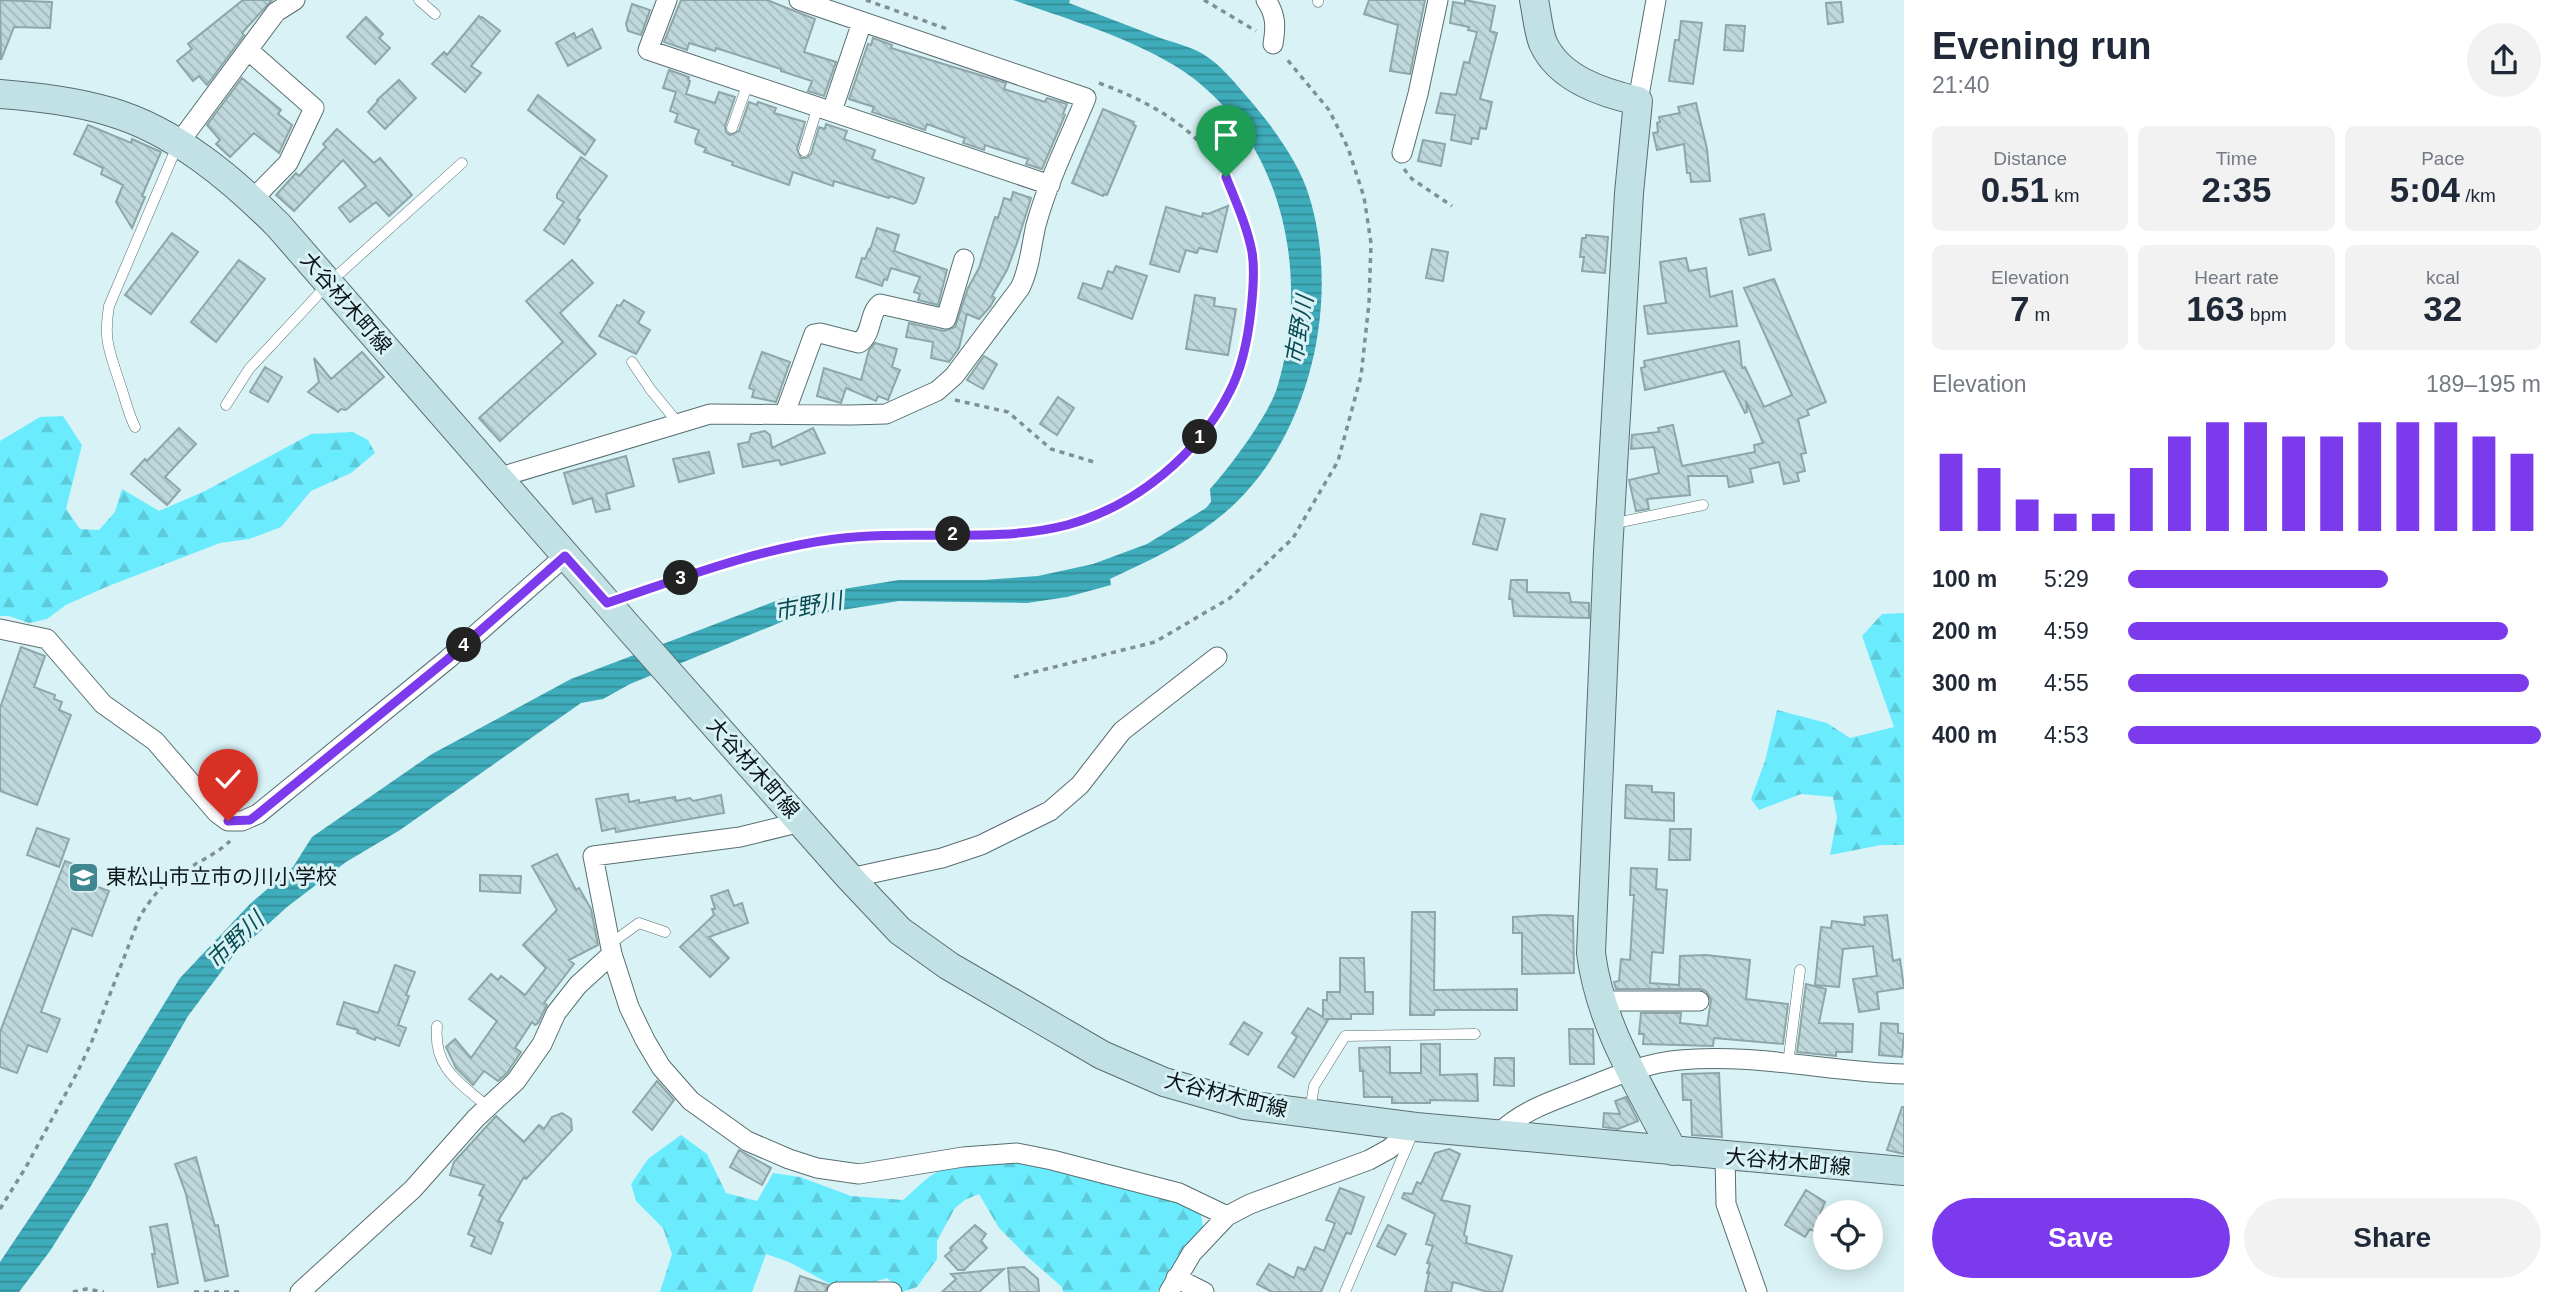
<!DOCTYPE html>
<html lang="en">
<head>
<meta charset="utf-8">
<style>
	:root { --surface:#fff; --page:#f2f2f3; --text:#1f2937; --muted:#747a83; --accent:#7c3aed }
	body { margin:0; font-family:Arial,"Noto Sans JP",sans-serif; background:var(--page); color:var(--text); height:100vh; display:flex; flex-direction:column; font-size:26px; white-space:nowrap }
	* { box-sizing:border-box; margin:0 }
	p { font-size:23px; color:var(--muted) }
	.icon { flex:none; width:38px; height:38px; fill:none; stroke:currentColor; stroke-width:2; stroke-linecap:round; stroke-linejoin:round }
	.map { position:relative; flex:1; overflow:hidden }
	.panel { display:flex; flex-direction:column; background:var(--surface); width:665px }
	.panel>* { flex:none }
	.buttons { position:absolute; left:1813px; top:1200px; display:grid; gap:14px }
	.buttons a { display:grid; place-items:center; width:70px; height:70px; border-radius:50%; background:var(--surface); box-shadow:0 4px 18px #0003; font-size:35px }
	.pin { position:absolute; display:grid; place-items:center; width:60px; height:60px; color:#fff; margin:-72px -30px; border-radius:50% 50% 50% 0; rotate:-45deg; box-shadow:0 0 7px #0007 }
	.pin .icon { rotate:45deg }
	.km { position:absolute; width:35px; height:35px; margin:-18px; border-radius:50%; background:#222; color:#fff; font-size:19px; line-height:35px; text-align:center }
	.round { display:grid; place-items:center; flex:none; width:74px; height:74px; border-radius:37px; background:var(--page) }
	.summary { display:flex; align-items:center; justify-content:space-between; height:119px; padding:0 28px }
	h1 { font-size:38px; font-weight:800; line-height:52px }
	.metrics { display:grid; grid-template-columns:repeat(3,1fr); gap:10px; height:119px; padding:7px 28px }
	.metrics div { display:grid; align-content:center; border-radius:10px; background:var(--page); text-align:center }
	.metrics b { font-size:35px; font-weight:800 }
	.metrics small { font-size:19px; font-weight:400 }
	.metrics p { font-size:19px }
	.chart { height:196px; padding:14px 28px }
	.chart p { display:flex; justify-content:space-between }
	.chart svg { width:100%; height:126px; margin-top:7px; stroke:var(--accent); stroke-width:6 }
	.action { display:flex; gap:14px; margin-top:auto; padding:14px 28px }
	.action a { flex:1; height:80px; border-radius:42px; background:var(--accent); color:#fff; font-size:28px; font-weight:800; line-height:80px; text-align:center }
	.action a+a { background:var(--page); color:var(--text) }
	ul { padding:0 28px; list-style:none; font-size:23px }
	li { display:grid; grid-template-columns:112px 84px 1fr; align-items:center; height:52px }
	li i { height:18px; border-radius:9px; background:var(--accent) }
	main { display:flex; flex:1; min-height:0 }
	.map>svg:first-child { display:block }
</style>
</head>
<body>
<main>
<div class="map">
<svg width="1904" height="1292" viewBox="0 0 1904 1292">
	<defs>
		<pattern id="forest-firs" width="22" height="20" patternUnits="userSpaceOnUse" patternTransform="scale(1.75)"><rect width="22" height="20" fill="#6becfe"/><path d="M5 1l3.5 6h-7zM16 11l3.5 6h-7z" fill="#5ccad9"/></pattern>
		<pattern id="water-rules" width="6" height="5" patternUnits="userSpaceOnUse" patternTransform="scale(1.75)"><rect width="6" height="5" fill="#3facbb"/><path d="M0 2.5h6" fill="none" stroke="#338b97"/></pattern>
		<pattern id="building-back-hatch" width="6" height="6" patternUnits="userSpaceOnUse" patternTransform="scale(1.75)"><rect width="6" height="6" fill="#bfd8db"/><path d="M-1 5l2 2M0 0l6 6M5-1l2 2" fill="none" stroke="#a3b8bb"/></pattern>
	</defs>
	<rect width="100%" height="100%" fill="#d9f2f6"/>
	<path fill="url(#forest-firs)" d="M63,416L82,445L66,509L80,529L99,530L115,512L122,489L159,511L205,491L311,434L353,432L368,440L375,453L351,473L311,491L281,527L249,539L220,543L106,587L66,605L47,619L29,623L9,616H0V441L40,417Z
		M1904,613V845H1881L1830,855L1837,818L1833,797L1801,794L1759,810L1751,799L1765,761L1777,710L1827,723L1850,738L1894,727L1862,636L1882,614Z
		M681,1135L707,1154L726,1193L757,1201L773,1173L800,1177L851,1196L903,1200C915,1190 927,1176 941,1170C1000,1142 1137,1191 1200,1208L1203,1227L1157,1292H1063L1062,1287L1030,1259L999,1228L979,1194L965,1200L955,1208L937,1241V1259L917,1287L902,1292L887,1278L864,1285L830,1284L789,1262L766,1254L752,1292H660L672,1254L663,1228L636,1201L631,1184L648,1159Z"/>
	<path fill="url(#water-rules)" d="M1013,0H1070L1069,3C1100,15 1132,27 1163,39C1176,43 1191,47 1203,54C1220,64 1235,83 1248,98C1269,122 1295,157 1306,187C1341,285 1316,414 1247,491C1210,533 1159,556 1110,579L1111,585L1067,597L1027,603L899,601L791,618L630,684L603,699L581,703L400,830L346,862L287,907L233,956L188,1016L88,1191L50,1251L19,1292H0V1262L57,1177L180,978L250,904L293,867L312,837L432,754L571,679L781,599L899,580H983L1038,576L1093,564L1147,544L1206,508L1211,502L1210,489C1230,467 1268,416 1277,388C1310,279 1286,150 1193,78C1145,42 1070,20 1013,0Z"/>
	<path fill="url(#building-back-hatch)" stroke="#8ea6a9" stroke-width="2" d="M0,0L52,2L50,28L14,27L1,60Z
		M243,0H272L242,33L244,35L207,85L199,76L193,81L177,61L192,49L188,44Z
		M681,0H767L815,19L804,52L836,62L824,96L808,91L812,81L781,71V69L716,48L715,51L689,43L687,50L664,42Z
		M1369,0H1425L1410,74L1390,71L1398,25L1364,14Z
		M1465,0L1495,6L1490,31L1497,33L1480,99L1492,102L1486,129L1480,128L1478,139L1472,138L1471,144L1451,140L1455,115L1436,113L1441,93L1456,95L1464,62L1469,63L1477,32L1468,30L1469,27L1450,23L1453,2L1465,4Z
		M1841,2L1843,22L1828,24L1826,3Z
		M632,4L650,10L641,35L628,31L626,24Z
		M479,16L481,18L482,17L500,31L471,66L481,73L465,92L432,64L444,52L447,55Z
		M366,17L383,34L379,38L390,48L375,64L347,37Z
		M1681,21L1702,23L1693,84L1669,81L1675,40H1679Z
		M1726,25L1745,26L1743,51L1724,50Z
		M592,29L601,48L568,66L556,43L574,33L576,38Z
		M873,38L892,45L891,48L1006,83L1004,89L1045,102L1047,98L1067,104L1063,114L1065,115L1042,169L1026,164L1028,159L1025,158L985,145L984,150L963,143L965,138L927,124L925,130L872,112L874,107L849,99L868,44L871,45Z
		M669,70L689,77L688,80L690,81L686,94L715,103L719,92L735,97L725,126L726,132L730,135L739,131L749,102L757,105L758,102L776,108L774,113L805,122L797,149L801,158H806L811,154L819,127L825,129L826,124L847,131L844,139L875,150L872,159L924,178L916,202L913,204L890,196L889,198L834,181L833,186L793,172L789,185L732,165L733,162L704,152L706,148L696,144L695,141L699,130L675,122L678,114L670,111L676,92L663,88Z
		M242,78L281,110L278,114L292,125L279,153L254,133L230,157L216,144L220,140L207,125Z
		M399,80L416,98L385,129L368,112L378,101L377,100Z
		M538,95L595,140L585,155L528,110Z
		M1696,103L1707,149L1710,181L1691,182L1690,173H1687L1684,144L1657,150L1653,133L1658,132L1657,123L1660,122L1659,117L1680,113L1678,107Z
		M1103,109L1134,122L1133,124L1136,126L1107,195L1104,194L1103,196L1072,183Z
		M88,125L131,143L132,139L161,152L142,196L145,197L132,228L116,202L123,185L101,174L103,168L74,154Z
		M337,129L374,163L380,158L412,195L389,216L376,202L350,222L339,208L366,186L343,160L294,211L276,195L296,173L299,176L326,147L323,144Z
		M1423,140L1445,144L1441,166L1418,161Z
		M581,157L607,176L577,218L580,220L564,244L544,230L564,202L557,198V194Z
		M1013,192L1031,198L1017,243L1007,270L992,296L995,298L990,307L979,319L967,314L959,348L949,362L931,358L933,342L906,337L909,323L944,331L955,327L968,288L979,268L995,217L998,218L1004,198L1011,200Z
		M1228,206L1217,252L1199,248L1197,253L1186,250L1179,272L1150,264L1166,207L1202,217L1203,213L1208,214Z
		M1764,214L1771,250L1749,255L1740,219Z
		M877,228L899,235L894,251L947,270L938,305L918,300L920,294L914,292L920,277L891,268L887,280L884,279L882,286L856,277L862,258L865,259L869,249L870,250Z
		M172,233L198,252L151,314L125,295Z
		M1586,235L1608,237L1605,273L1582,271L1584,257H1580L1582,238H1586Z
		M1432,249L1448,252L1443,281L1426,278Z
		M1686,258L1689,271L1706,268L1710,297L1732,291L1737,326L1648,334L1644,306L1666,303L1660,262Z
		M239,260L265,279L216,342L191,322Z
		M572,260L593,283L560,313L596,354L500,441L479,418L563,342L526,301Z
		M1116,266L1147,276L1132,319L1078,298L1083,283L1102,289L1108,271L1113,273Z
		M1774,279L1826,402L1807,410L1809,415L1798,419L1806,453L1801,454L1805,471L1797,473L1799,481L1784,484L1779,462L1750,469L1753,482L1729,487L1727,476H1688L1690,495L1647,499L1649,509L1636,511L1629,480L1659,473L1654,447L1631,449L1632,435L1659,432L1658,428L1673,425L1682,466L1755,452L1754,445L1763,443L1746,401L1747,412L1745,413L1724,371L1645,390L1641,368L1645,367L1644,361L1739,341L1742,368L1745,367L1764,407L1792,395L1744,288Z
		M1195,295L1215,298L1214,306L1236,309L1228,355L1186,349Z
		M624,300L644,312L638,323L650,330L636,354L599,336L617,305L620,306Z
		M875,343L897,349L892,367L900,370L888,400L878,396L876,401L846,388L841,403L817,396L824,368L861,380L869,350Z
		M362,352L384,377L346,410L341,409L338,412L308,392L319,382L314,358L331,379Z
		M762,352L790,362L776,402L752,397L754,390L749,388Z
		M984,356L997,364L983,389L967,380Z
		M265,367L282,377L268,402L250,392Z
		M1058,397L1074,408L1057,435L1040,424Z
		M179,428L196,444L165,477L180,490L167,505L131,474L145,459L147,461Z
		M813,428L825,453L781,465L779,460L743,467L738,444L749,442L751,434L765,431L770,435L772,448Z
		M709,452L714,473L679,482L673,459Z
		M626,456L634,486L606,494L610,509L596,512L592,498L573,504L564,473Z
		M1481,514L1505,519L1497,550L1473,544Z
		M1511,580H1527V592L1569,593L1571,602L1589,603V618L1514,616L1512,599H1509Z
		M21,647L45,656L34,687L55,695L54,699L62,702L59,710L71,715L37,805L0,791V708Z
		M1626,785L1652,786V792L1674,793V821L1625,818Z
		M628,794L629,802L639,800V803L675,797L676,801L690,798L693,801L721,795L724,813L616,832L615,828L602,831L596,799Z
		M37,828L69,839L59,867L27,855Z
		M1670,829H1691L1690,860H1669Z
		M557,854L576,890L579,888L591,909L598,945L569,960L574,964L544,1003L547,1005L538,1023L535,1025L532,1022L515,1048L521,1052L507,1073L498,1081L484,1071L473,1085L456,1068L446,1047L455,1039L471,1058L497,1021L469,999L491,974L498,980L501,976L525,995L546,968L523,945L557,910L532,866Z
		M65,861L95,872L90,884L109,891L92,936L72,928L41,1012L60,1019L47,1052L28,1045L17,1073L0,1067V1032Z
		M1631,868L1657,869L1656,889L1667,890L1663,953L1652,952L1650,983L1679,985L1680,956L1706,955L1750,960L1746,999L1788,1004L1783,1044L1714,1038L1713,1046L1643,1044L1644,1034H1639L1641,1013H1681L1680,1023L1707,1026L1711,1000L1706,991L1699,989H1616L1614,982L1619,981L1621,959L1630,960L1634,895H1630Z
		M480,875L521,876L520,893L480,891Z
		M728,890L734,906L742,903L748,923L709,937L729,958L710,977L680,947L714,915L712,909H715L711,896Z
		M1412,912H1435L1434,990L1517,989V1010H1435L1434,1015H1410Z
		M1544,915L1573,916L1574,973L1522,974V933H1513V917Z
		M1887,915L1893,961L1900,959L1904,988L1877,992L1879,1009L1859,1012L1853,979L1877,976L1873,946L1843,949L1839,987L1815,985L1821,927L1831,928L1832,921L1865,925L1864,917Z
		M1340,958H1364L1365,992H1373V1014H1351V1019H1325L1328,1020L1294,1077L1278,1067L1297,1037L1292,1033L1308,1008L1323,1017V1000H1327V992H1340Z
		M395,965L415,972L406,995L409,996L398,1025L406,1028L399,1046L376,1037L375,1040L357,1033L358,1030L337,1024L344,1002L378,1013Z
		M1806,984L1826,989L1819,1023L1853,1024L1852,1052H1836V1056L1797,1052Z
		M1244,1022L1262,1033L1248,1055L1230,1044Z
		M1881,1023L1898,1024V1033L1904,1034L1902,1057L1879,1055Z
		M1569,1029H1593L1594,1064H1570Z
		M1421,1044H1440V1075L1477,1074L1478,1101L1430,1100V1103H1392V1097H1364L1363,1071H1360L1359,1048L1390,1047V1073H1421Z
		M1495,1058H1514V1086L1494,1085Z
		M1719,1073L1722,1137L1692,1135L1691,1100H1683L1682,1074Z
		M657,1081L674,1100L652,1130L633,1112Z
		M1626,1097L1638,1121L1618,1129L1603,1127L1604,1113L1620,1114L1615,1101Z
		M1902,1107H1904V1154L1887,1150Z
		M562,1113L571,1119L572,1130L526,1179L524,1177L498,1221L503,1223L491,1254L471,1246L475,1237L468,1234L483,1197L479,1195L484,1185L450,1175L454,1162L496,1116L524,1142L539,1125L544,1129L552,1117Z
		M1449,1149L1460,1154L1441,1200L1470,1206L1464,1235L1467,1237L1466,1243L1512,1256L1502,1292H1488L1453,1282L1451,1292H1425L1429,1273H1427L1430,1264L1427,1263L1433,1246L1426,1244L1435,1214L1402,1198L1404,1193L1412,1194L1417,1182L1421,1184L1435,1153Z
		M739,1150L771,1168L762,1185L730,1167Z
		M196,1157L215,1226L218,1225L228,1276L205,1281L186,1194L175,1164Z
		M1340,1188L1364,1197L1351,1234L1346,1233L1321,1292H1272L1257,1284L1269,1264L1294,1278L1298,1267L1305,1270L1315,1247L1324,1251L1335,1223L1326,1220Z
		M1806,1190L1825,1202L1820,1214L1825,1218V1224L1819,1234L1810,1229L1805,1237L1785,1225Z
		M167,1224L178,1283L158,1287L152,1254H155L150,1227Z
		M975,1225L986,1234L981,1241L987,1248L964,1270H958L945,1256L952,1250L950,1248Z
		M1388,1225L1406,1234L1395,1255L1377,1246Z
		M1024,1267L1038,1279L1039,1292H1010L1008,1268Z
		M1004,1269L979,1292H942L956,1279L951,1274Z
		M800,1276L828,1285L825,1292H795Z"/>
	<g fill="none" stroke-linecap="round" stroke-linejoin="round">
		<defs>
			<path id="lane" d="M419,0L435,14
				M1318,2V0
				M732,128L748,83
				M804,151L818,106
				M632,362L651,390L678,423
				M226,405L249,369L329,283L462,163
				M135,427C128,413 125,398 120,384C110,352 103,341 109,306L178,144
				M1611,524L1703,505
				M610,944L639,923L665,932
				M437,1026C433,1068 459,1082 488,1107
				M1788,1064L1800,970
				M1310,1111L1314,1086L1345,1036L1475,1034
				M1345,1292L1412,1135"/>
			<path id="street" d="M667,0L648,50L1050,185
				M1266,0C1276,15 1276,26 1273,44
				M248,50L314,108L288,163L252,200
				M1638,101L1656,0
				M832,111L862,22
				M178,144L276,12L295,0
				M1402,153L1418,94L1438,0
				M785,413L814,334L820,333L859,343C873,334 868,314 880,304L946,319L964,259
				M497,478L710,414L851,415L886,414L937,391L954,376L1020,288C1030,268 1031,246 1036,225C1048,181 1069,139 1086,98L799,0
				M0,629L47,639L103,704L155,741L217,813L228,821H242L258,814L448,659L565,556
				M801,822L740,837L593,856L612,954L629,1007L645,1040L661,1067L691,1101L747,1141L789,1159L817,1168L859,1174L963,1157L1017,1153L1052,1160L1179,1193L1227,1216
				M850,878L942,858L981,845L1050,811L1080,785L1122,731L1217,657
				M1600,1001H1699
				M1499,1133C1522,1111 1549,1102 1578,1091C1611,1078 1644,1063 1680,1060C1754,1053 1830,1072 1904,1074
				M1725,1156L1726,1204L1757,1292
				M1176,1278L1204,1292
				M300,1292L413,1189L476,1118L516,1081L542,1044L556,1013L578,985L612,954
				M837,1292H892
				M1169,1292L1192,1253L1227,1216L1250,1204L1369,1160L1389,1149L1416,1127"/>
			<path id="secondary" d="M1534,0C1537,14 1538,30 1543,43C1559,79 1603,93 1638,101L1629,193L1608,552L1591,953C1600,1025 1640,1087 1673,1151
				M0,94C37,97 74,101 111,112C175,131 231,178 278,225L622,620L850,878L900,931L949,966L1102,1055L1164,1082L1245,1105L1416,1127L1904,1171"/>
		</defs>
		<use href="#lane" stroke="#586e71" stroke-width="11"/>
		<use href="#street" stroke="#586e71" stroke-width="21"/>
		<use href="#secondary" stroke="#586e71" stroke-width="30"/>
		<path stroke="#7e9093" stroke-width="3.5" stroke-dasharray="5 5" stroke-linecap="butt" d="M866,0L947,29
			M1204,0L1256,31
			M1404,169L1412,179L1452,206
			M955,400L1008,412L1051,449L1094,462
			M631,595C698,572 764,549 834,539C911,528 990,544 1066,525C1091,519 1115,506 1137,492C1213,442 1252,377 1252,285C1252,275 1253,264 1252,253C1238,160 1184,114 1099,83
			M1014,677L1155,642L1230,598L1293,538L1338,461L1361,376L1369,303L1371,243L1364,197L1348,148L1329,110L1285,57
			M0,1209L26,1167L78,1071L92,1041L140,916C148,904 157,890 169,881C188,866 212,858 230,841
			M73,1292L86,1289L104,1292
			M194,1292H240"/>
		<use href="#lane" stroke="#fff" stroke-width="10"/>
		<use href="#street" stroke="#fff" stroke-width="19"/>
		<use href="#secondary" stroke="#c1e1e5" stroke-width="28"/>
	</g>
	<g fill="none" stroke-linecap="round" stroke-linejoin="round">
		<defs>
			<path id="route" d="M228,821L250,820L258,814L448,659L565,556L607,603C682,578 757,549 835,539C911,529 994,544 1067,525C1136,506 1198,455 1230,391C1243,366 1248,338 1251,310C1253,292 1255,270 1252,252C1247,226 1236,202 1226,177"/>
		</defs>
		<use href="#route" stroke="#fff" stroke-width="14"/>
		<use href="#route" stroke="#7c3aed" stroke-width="9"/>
	</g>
	<defs>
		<symbol id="school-square" viewBox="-11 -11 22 22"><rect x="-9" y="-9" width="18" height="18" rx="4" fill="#408791" stroke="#d9f2f6"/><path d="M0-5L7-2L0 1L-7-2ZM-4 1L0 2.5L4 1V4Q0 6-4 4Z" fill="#fff"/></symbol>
	</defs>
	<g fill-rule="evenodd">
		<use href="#school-square" x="66" y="860" width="35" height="35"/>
	</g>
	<g text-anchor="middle" stroke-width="6" stroke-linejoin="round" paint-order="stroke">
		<g font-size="21" fill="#0c1517" stroke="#d9f2f6">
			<text transform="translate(346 303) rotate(49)" y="7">大谷材木町線</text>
			<text transform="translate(753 768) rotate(48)" y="7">大谷材木町線</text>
			<text transform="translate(1226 1095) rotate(14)" y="7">大谷材木町線</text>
			<text transform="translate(1788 1162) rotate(5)" y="7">大谷材木町線</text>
		</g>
		<g font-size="21" fill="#0c1517" stroke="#d9f2f6" text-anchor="start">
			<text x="106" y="884">東松山市立市の川小学校</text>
		</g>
		<g font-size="23" font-style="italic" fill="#0a4c54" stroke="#d9f2f6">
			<text transform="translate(1299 330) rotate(-80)" y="8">市野川</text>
			<text transform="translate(808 606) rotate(-10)" y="8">市野川</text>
			<text transform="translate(235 940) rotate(-44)" y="8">市野川</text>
		</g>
	</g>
</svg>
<div class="buttons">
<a><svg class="icon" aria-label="locate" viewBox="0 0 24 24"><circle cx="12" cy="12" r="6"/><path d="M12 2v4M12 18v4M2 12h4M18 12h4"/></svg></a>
</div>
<div class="pin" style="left:1226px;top:177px;background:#1e9e55"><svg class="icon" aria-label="arrive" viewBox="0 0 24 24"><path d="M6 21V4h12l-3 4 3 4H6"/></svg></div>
<div class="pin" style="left:228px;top:821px;background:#d93025"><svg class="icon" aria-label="check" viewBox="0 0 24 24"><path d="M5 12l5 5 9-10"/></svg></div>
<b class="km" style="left:1200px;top:437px">1</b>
<b class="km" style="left:953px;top:534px">2</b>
<b class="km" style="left:681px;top:578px">3</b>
<b class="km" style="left:464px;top:645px">4</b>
</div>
<section class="panel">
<div class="summary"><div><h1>Evening run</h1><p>21:40</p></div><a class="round"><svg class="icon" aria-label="share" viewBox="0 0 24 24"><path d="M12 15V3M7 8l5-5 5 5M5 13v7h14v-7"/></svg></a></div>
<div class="metrics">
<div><p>Distance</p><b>0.51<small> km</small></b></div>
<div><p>Time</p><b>2:35</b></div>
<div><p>Pace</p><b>5:04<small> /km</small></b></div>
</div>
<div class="metrics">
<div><p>Elevation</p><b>7<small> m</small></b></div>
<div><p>Heart rate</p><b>163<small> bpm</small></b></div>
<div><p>kcal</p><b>32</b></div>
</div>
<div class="chart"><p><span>Elevation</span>189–195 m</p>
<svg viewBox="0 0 160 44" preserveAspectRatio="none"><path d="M5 44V17M15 44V22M25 44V33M35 44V38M45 44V38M55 44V22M65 44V11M75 44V6M85 44V6M95 44V11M105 44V11M115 44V6M125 44V6M135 44V6M145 44V11M155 44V17"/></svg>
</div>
<ul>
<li><b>100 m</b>5:29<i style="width:63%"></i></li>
<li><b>200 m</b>4:59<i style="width:92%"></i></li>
<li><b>300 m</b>4:55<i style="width:97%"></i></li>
<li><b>400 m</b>4:53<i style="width:100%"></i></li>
</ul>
<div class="action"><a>Save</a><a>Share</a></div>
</section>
</main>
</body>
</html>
